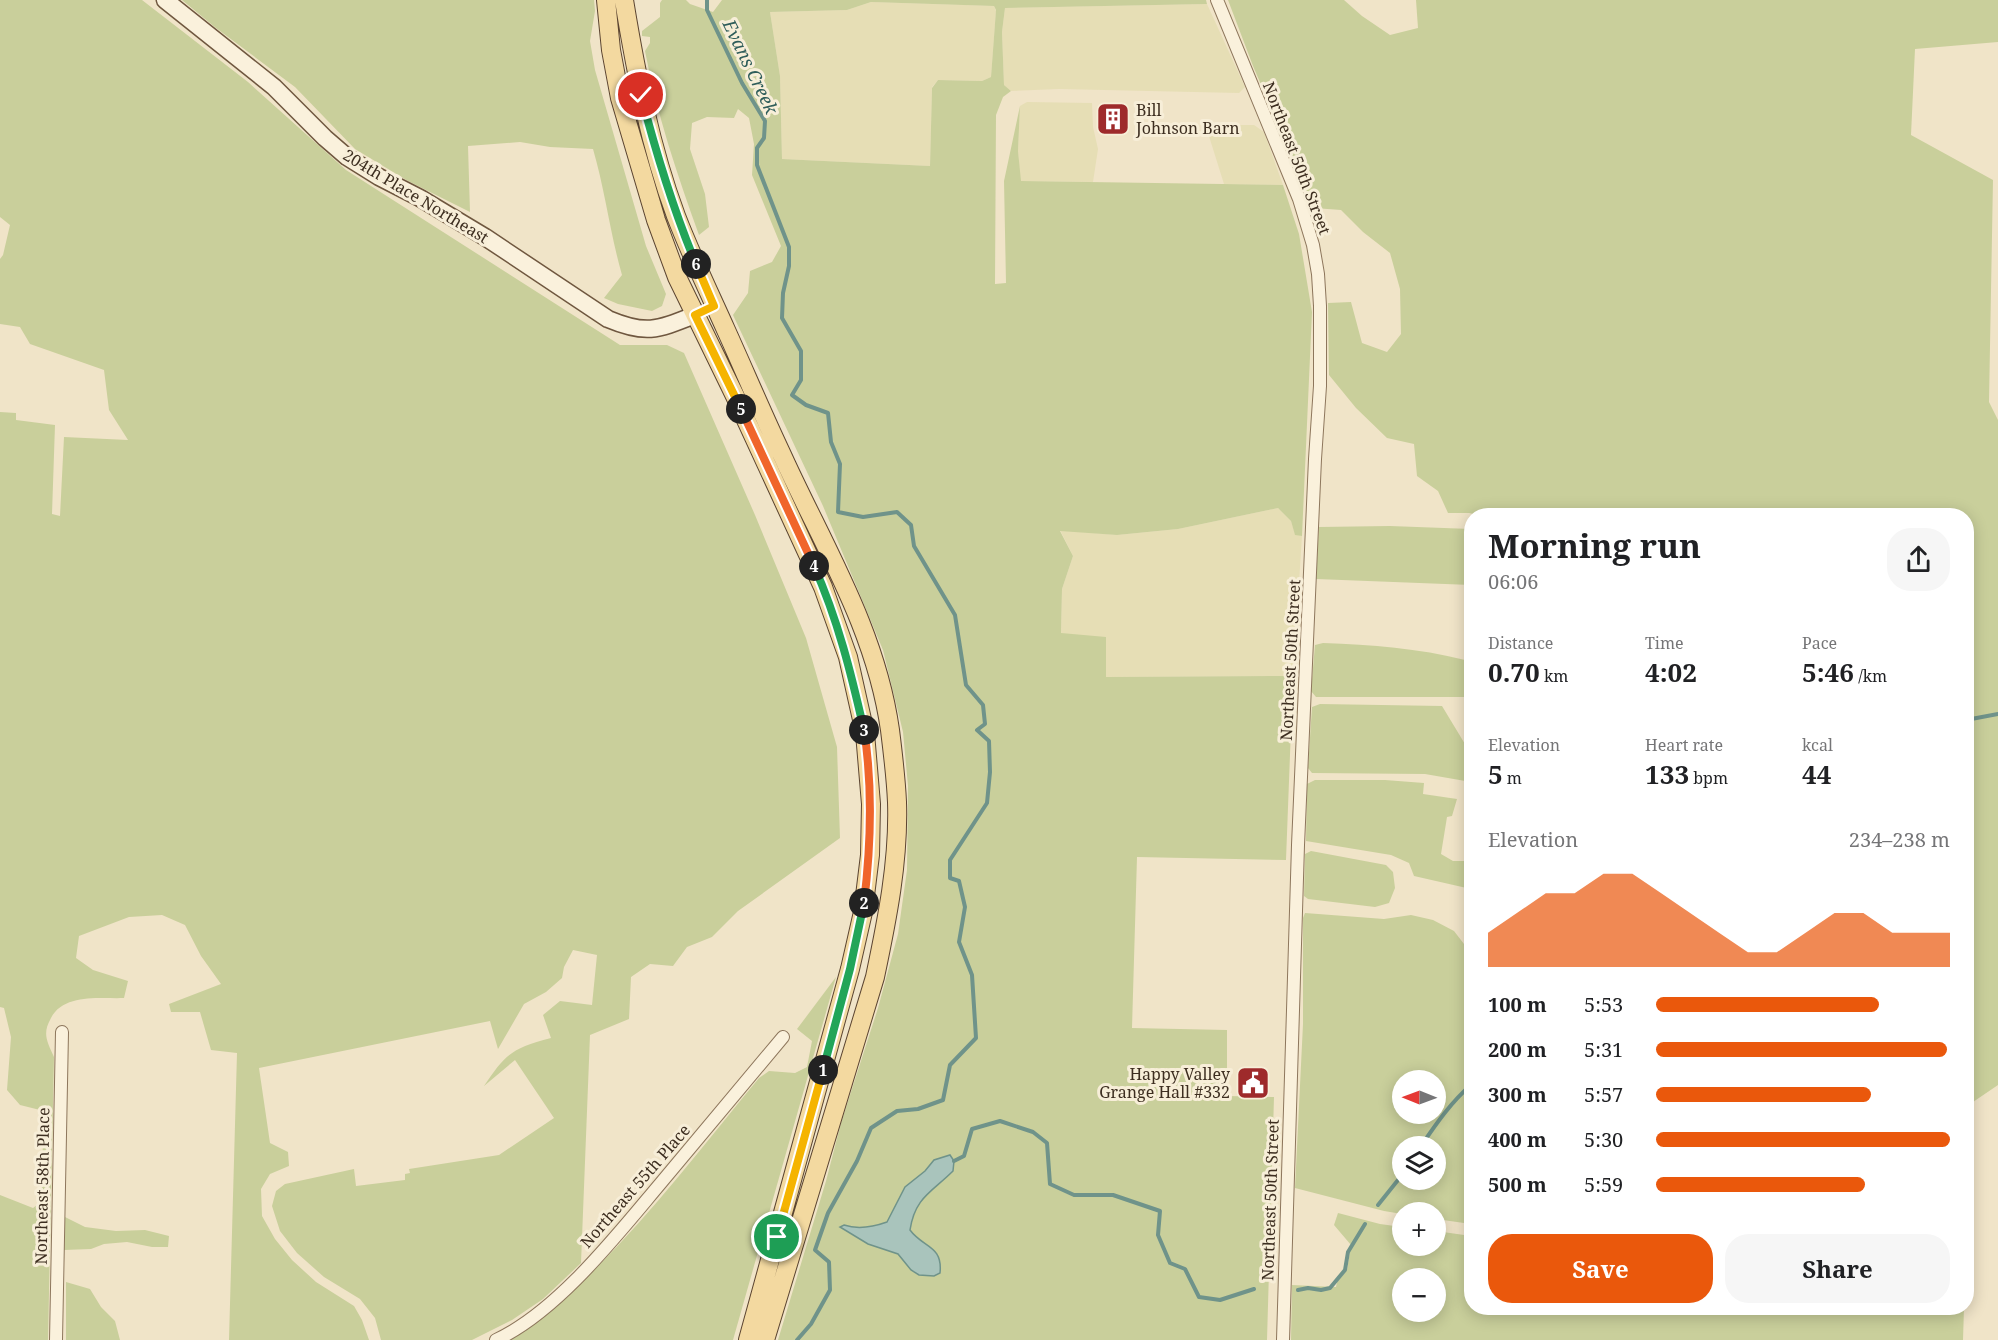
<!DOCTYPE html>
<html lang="en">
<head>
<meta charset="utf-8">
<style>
	:root { --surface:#fff; --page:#f6f6f6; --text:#202124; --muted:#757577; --accent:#ea580c }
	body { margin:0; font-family:"Noto Serif",serif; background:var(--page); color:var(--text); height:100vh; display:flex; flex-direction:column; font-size:22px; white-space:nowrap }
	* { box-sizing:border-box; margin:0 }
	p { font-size:20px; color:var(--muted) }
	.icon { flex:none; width:33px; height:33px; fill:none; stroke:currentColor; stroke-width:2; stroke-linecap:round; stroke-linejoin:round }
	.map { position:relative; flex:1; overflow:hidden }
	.details { position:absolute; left:1464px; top:508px; width:510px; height:807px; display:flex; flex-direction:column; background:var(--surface); border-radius:24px; box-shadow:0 3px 15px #0003 }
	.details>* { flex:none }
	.needle { width:39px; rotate:271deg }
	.controls { position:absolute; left:1392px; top:1070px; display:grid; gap:12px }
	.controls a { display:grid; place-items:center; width:54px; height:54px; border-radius:50%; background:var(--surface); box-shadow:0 3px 15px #0003; font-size:30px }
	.pin { position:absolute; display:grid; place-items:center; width:51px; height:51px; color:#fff; margin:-26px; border:3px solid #fff; border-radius:50%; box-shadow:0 2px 6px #0007 }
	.km { position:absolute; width:30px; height:30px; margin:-15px; border-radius:50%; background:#222; color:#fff; font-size:16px; line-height:30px; text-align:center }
	.round { display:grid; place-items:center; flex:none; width:63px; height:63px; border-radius:24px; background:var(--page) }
	.head { display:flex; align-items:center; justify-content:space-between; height:102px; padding:0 24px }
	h1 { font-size:33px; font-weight:700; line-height:45px }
	.figures { display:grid; grid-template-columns:repeat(3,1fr); gap:9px; height:102px; padding:6px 24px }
	.figures div { display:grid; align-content:center }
	.figures b { font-size:26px; font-weight:700 }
	.figures small { font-size:16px; font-weight:400 }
	.figures p { font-size:16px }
	.chart { height:168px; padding:12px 24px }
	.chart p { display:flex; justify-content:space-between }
	.chart svg { width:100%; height:108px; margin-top:6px; fill:var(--accent); opacity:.7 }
	.primary-button { display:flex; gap:12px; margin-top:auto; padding:12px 24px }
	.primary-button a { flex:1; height:69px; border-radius:24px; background:var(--accent); color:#fff; font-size:24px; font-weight:700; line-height:69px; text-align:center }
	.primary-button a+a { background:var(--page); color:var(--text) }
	ul { padding:0 24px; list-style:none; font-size:20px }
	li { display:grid; grid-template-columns:96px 72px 1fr; align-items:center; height:45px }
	li i { height:15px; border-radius:8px; background:var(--accent) }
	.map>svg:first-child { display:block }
</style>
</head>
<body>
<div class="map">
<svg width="1998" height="1340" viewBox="0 0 1998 1340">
	<rect width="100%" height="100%" fill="#f0e4c8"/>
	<path fill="#e6deb5" d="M871,2L994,6L996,11L991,77L982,81L938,80L932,87L930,166L782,159L780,76L770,12L847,10Z
		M1207,4L1245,87L1239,93L1059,89L1011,91L1004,85L1002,32L1005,8Z
		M1027,102L1092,103L1093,127L1098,149L1093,182L1020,181L1018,151L1020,106Z
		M1215,125H1254L1264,132L1283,185L1224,184L1208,133Z
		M1278,508L1291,521L1295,534L1302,536L1293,676L1106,677L1061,634L1062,589L1073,556L1060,530L1117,535L1178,529Z"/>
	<path fill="#c9cf9b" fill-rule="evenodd" d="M0,0H142L248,82L346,170L620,345H667L684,353L755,515L806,638L837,747L840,838L738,911L712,937L687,947L673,966L650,964L631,977L629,1019L590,1035L581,1263L543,1299L512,1320L472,1340H381L375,1318L360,1299L324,1277L297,1253L280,1231L272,1206L276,1191L285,1184L354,1169L356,1186L405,1180V1174L410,1173L409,1169L499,1155L554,1118L515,1060L484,1086C506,1053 513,1048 551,1038L543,1015L560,1001L592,1005L597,955L573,950L564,967L562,978L546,992L524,1004L498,1049L490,1021L259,1068L270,1143L288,1152L289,1166L270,1174L261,1189L262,1216L275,1239L292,1260L316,1282L354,1306L362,1320L369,1340H229L237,1053L211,1050L200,1012H171L169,1004L221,984L201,956L185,925L162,915L129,917L79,936L76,958L93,970L128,981L124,998C101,999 64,993 51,1018C42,1034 47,1041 54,1057L48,1340H0V1195L33,1208L41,1202L44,1111L20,1105L7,1090L11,1037L4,1008L0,1007V412L16,413V420L55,425L52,514L60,516L64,437L128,440L109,410L104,370L30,344L20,327L0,324V259L3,255L10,225L0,217Z
		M182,0H594L595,11L590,41L595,70L646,246L666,294L662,306L652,311L618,304L604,298L622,275C610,233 605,190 593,149L550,147L520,142L468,146L470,212L408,181L355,149L295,87L216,28Z
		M662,0H686L690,4L713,12L722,0H1206L1207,4L1005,8L1002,32L1004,85L1011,91L1003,97L996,115L995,284L1006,283L1004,181L1020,106L1018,151L1021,181L1283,185L1299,234L1312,312L1302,536L1295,535L1291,521L1278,508L1178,529L1117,535L1060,531L1073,556L1062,589L1061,633L1106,637V677L1293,676L1286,860L1137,857L1132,1028L1227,1030V1096L1274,1097L1267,1340H778L826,1181L841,1123L878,1008L898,934L907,870L908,786L903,732L883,650L823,506L733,315L748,293L750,271L772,262L781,246L752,175L754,144L749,118L738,109L734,118L707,117L692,123L690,149L705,194L709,227L699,235C677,174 657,115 645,51L650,43V37L642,36V31L660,17V3ZM871,2L994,6L996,10L991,77L982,81L938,80L932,88L930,166L782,159L780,76L770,12L847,10Z
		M1228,0H1344L1362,16L1390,35L1418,28L1416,0H1998V42L1915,49L1911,135L1993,180L1989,402L1998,420V1085L1973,1102L1967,1256L1966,516H1483L1469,513H1448L1438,491L1417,476L1414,444L1387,438L1356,408L1329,375L1328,303L1351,302L1362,343L1387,352L1401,334L1400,289L1390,253L1363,232L1341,210L1314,208L1253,66Z
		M1390,526L1471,529V585L1316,579L1319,527Z
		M1323,643C1372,645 1418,648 1465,660L1471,654V697H1316L1311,691L1315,645Z
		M1320,704L1442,706L1468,749L1471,751V782L1425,774L1312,773L1308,768L1312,707Z
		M1315,780H1385L1424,783L1423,794L1457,799L1452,816L1447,817L1441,854L1453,861H1471V889L1414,876L1409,863L1391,855L1306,841L1307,784Z
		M1311,851L1386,865L1393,872L1395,888L1389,903L1375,907L1308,899L1304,896L1305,854Z
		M1305,913L1384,919L1411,915L1433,920L1454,931L1464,944L1471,943V1224L1436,1219V1212H1402V1214L1384,1211L1295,1188L1303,1024V918ZM1402,1080H1436V1113H1402ZM1402,1146H1436V1179H1402Z
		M836,977L733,1340H508C541,1322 568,1296 594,1270C654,1211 705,1143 759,1078L769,1071L795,1073L807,1067L812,1041L797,1029Z
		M1338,1213L1380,1224L1402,1227V1245H1436V1231L1471,1236L1472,1308H1964L1963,1340H1291L1292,1285L1336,1287L1337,1282L1347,1270L1351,1245L1334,1225ZM1402,1278H1436V1311H1402Z
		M65,1217L85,1227L116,1231L145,1230L169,1236L168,1247H152L127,1242L104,1244L91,1249L64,1250Z
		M66,1282L90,1289L101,1307L115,1321L120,1340H66Z"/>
	<path fill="#a9c4bc" stroke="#6f938a" stroke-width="1.5" d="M950,1155L954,1161L953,1171C932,1192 915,1197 910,1230C923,1248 943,1245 940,1273L934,1276L919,1275L911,1270L898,1254L868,1244L840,1227L844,1225C859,1230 873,1227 887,1222L905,1187L925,1171L934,1160Z"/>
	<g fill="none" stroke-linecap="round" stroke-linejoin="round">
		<path stroke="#6f938a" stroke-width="4" d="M707,0V10L742,83L765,121L764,138L757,148V165L789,247V266L783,293L782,318L801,351V380L792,395L806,405L828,413L831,442L840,464L838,512L863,517L897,512L911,525L914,546L955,615L966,685L983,705L985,724L977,730L989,741L990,772L987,803L950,860V878L959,881L965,907L959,942L972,975L976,1038L950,1065L943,1100L918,1109L897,1111L871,1128L857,1161L828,1213L815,1250L829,1262L830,1290L811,1324L797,1340
			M1966,720L1998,714
			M1421,1146C1436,1124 1451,1102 1472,1084
			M954,1161L964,1156L972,1129L1000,1121L1033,1132L1047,1143L1050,1184L1074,1195H1113L1160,1211L1158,1235L1170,1263L1185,1269L1199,1297L1220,1300L1254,1289
			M1378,1205L1402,1175
			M1298,1290L1308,1288L1321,1290L1330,1288L1345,1270L1348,1252L1365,1224"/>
		<defs>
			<path id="street" d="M1217,0L1299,199L1313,245L1318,274L1320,306V386L1315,459L1298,845L1283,1340
				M56,1340L62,1032
				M496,1340C557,1312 617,1235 660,1184C701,1135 742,1086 783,1037"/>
			<path id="secondary" d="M165,0L274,87L325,138L347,157L379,177L420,198L485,237L608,319C646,335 657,330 695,315"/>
			<path id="primary" d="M606,0L611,50L620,98L656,220L677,277L735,396L823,587L848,657L865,733L871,804L870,855L863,912L850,969L748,1340
				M624,0C636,73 650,146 676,216C691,255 709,292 726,330C745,372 763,415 783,457C824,547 876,630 890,730C893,754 896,779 897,802C899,861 887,920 875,977L765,1340"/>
		</defs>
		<use href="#street" stroke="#8d765c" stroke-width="14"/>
		<use href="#secondary" stroke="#6f573f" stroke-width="19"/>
		<use href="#primary" stroke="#5b4430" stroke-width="20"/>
		<use href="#street" stroke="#faf1dc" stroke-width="12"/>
		<use href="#secondary" stroke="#faf1dc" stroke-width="16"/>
		<use href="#primary" stroke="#f3d9a0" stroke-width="18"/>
	</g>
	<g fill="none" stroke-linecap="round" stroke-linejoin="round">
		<defs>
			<path id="split-1" d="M777,1237L823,1070"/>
			<path id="split-2" d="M823,1070L850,969L864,903"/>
			<path id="split-3" d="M864,730C873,787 871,845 864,903"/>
			<path id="split-4" d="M814,566C838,620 851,673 864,730"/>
			<path id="split-5" d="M741,409L814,566"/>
			<path id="split-6" d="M696,264L714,306L695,315L741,409"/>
			<path id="split-7" d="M641,95C656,153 673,209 696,264"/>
		</defs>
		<use href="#split-1" stroke="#fff" stroke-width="12"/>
		<use href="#split-2" stroke="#fff" stroke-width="12"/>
		<use href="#split-3" stroke="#fff" stroke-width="12"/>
		<use href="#split-4" stroke="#fff" stroke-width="12"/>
		<use href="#split-5" stroke="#fff" stroke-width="12"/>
		<use href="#split-6" stroke="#fff" stroke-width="12"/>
		<use href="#split-7" stroke="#fff" stroke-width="12"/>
		<use href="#split-1" stroke="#f5b400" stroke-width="8"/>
		<use href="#split-2" stroke="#22a559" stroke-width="8"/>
		<use href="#split-3" stroke="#f0652b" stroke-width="8"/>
		<use href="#split-4" stroke="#22a559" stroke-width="8"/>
		<use href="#split-5" stroke="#f0652b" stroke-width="8"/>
		<use href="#split-6" stroke="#f5b400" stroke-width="8"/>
		<use href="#split-7" stroke="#22a559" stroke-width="8"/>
	</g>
	<defs>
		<symbol id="building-square" viewBox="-11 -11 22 22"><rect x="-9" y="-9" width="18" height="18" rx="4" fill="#9e2a2b" stroke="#f7eed8"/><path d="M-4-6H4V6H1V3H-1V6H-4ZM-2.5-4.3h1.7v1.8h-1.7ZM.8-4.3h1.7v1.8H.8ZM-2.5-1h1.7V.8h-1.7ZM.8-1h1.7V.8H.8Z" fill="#fff"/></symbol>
		<symbol id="civic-square" viewBox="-11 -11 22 22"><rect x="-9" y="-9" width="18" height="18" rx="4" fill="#9e2a2b" stroke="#f7eed8"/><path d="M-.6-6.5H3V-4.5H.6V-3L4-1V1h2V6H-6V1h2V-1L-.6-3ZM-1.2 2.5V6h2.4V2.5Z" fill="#fff"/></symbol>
	</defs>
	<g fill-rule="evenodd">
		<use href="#building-square" x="1094" y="100" width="38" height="38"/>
		<use href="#civic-square" x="1234" y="1064" width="38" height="38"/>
	</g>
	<g text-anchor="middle" stroke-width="6" stroke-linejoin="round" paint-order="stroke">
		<g font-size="16" fill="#3d2e20" stroke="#f7eed8" text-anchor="start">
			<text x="1136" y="116">Bill<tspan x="1136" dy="18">Johnson Barn</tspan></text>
			<text x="1230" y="1080" text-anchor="end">Happy Valley<tspan x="1230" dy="18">Grange Hall #332</tspan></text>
		</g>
		<g font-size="16" fill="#3d2e20" stroke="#f7eed8">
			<text transform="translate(1297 158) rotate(69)" y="6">Northeast 50th Street</text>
			<text transform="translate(416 196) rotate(31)" y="6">204th Place Northeast</text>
			<text transform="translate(1290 660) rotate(-87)" y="6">Northeast 50th Street</text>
			<text transform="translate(42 1186) rotate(-89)" y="6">Northeast 58th Place</text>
			<text transform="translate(635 1186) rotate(-49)" y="6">Northeast 55th Place</text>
			<text transform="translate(1270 1200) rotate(-88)" y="6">Northeast 50th Street</text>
		</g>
		<g font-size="18" font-style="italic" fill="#2f5d5a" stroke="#f7eed8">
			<text transform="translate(750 67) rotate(64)" y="6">Evans Creek</text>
		</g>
	</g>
</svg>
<div class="controls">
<a><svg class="needle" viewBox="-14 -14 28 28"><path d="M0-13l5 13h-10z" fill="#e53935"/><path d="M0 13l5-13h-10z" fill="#757577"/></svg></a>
<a><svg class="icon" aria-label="layers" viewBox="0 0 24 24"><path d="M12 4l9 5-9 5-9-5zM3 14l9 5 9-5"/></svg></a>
<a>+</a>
<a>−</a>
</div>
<div class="pin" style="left:777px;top:1237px;background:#1e9e55"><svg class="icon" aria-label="arrive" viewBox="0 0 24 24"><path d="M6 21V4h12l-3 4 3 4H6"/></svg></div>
<div class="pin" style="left:641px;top:95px;background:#d93025"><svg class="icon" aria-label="check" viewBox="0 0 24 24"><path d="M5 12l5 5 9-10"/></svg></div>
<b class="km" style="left:823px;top:1070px">1</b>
<b class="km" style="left:864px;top:903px">2</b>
<b class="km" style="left:864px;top:730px">3</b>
<b class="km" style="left:814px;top:566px">4</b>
<b class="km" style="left:741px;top:409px">5</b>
<b class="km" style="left:696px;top:264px">6</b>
<section class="details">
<div class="head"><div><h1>Morning run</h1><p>06:06</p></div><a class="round"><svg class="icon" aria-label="share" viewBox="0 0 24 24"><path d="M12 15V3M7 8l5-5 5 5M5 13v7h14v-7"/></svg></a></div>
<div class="figures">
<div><p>Distance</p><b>0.70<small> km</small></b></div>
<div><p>Time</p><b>4:02</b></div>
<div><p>Pace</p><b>5:46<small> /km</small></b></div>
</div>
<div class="figures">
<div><p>Elevation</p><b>5<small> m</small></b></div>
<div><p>Heart rate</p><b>133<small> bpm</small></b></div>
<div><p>kcal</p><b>44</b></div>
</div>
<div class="chart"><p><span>Elevation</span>234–238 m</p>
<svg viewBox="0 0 160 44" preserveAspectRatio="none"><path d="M0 44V30L10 22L20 14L30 14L40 6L50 6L60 14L70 22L80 30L90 38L100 38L110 30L120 22L130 22L140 30L150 30L160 30V44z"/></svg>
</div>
<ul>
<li><b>100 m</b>5:53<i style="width:76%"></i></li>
<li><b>200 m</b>5:31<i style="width:99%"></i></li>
<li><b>300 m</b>5:57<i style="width:73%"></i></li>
<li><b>400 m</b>5:30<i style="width:100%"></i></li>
<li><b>500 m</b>5:59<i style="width:71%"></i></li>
</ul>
<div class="primary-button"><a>Save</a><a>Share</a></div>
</section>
</div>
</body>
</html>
